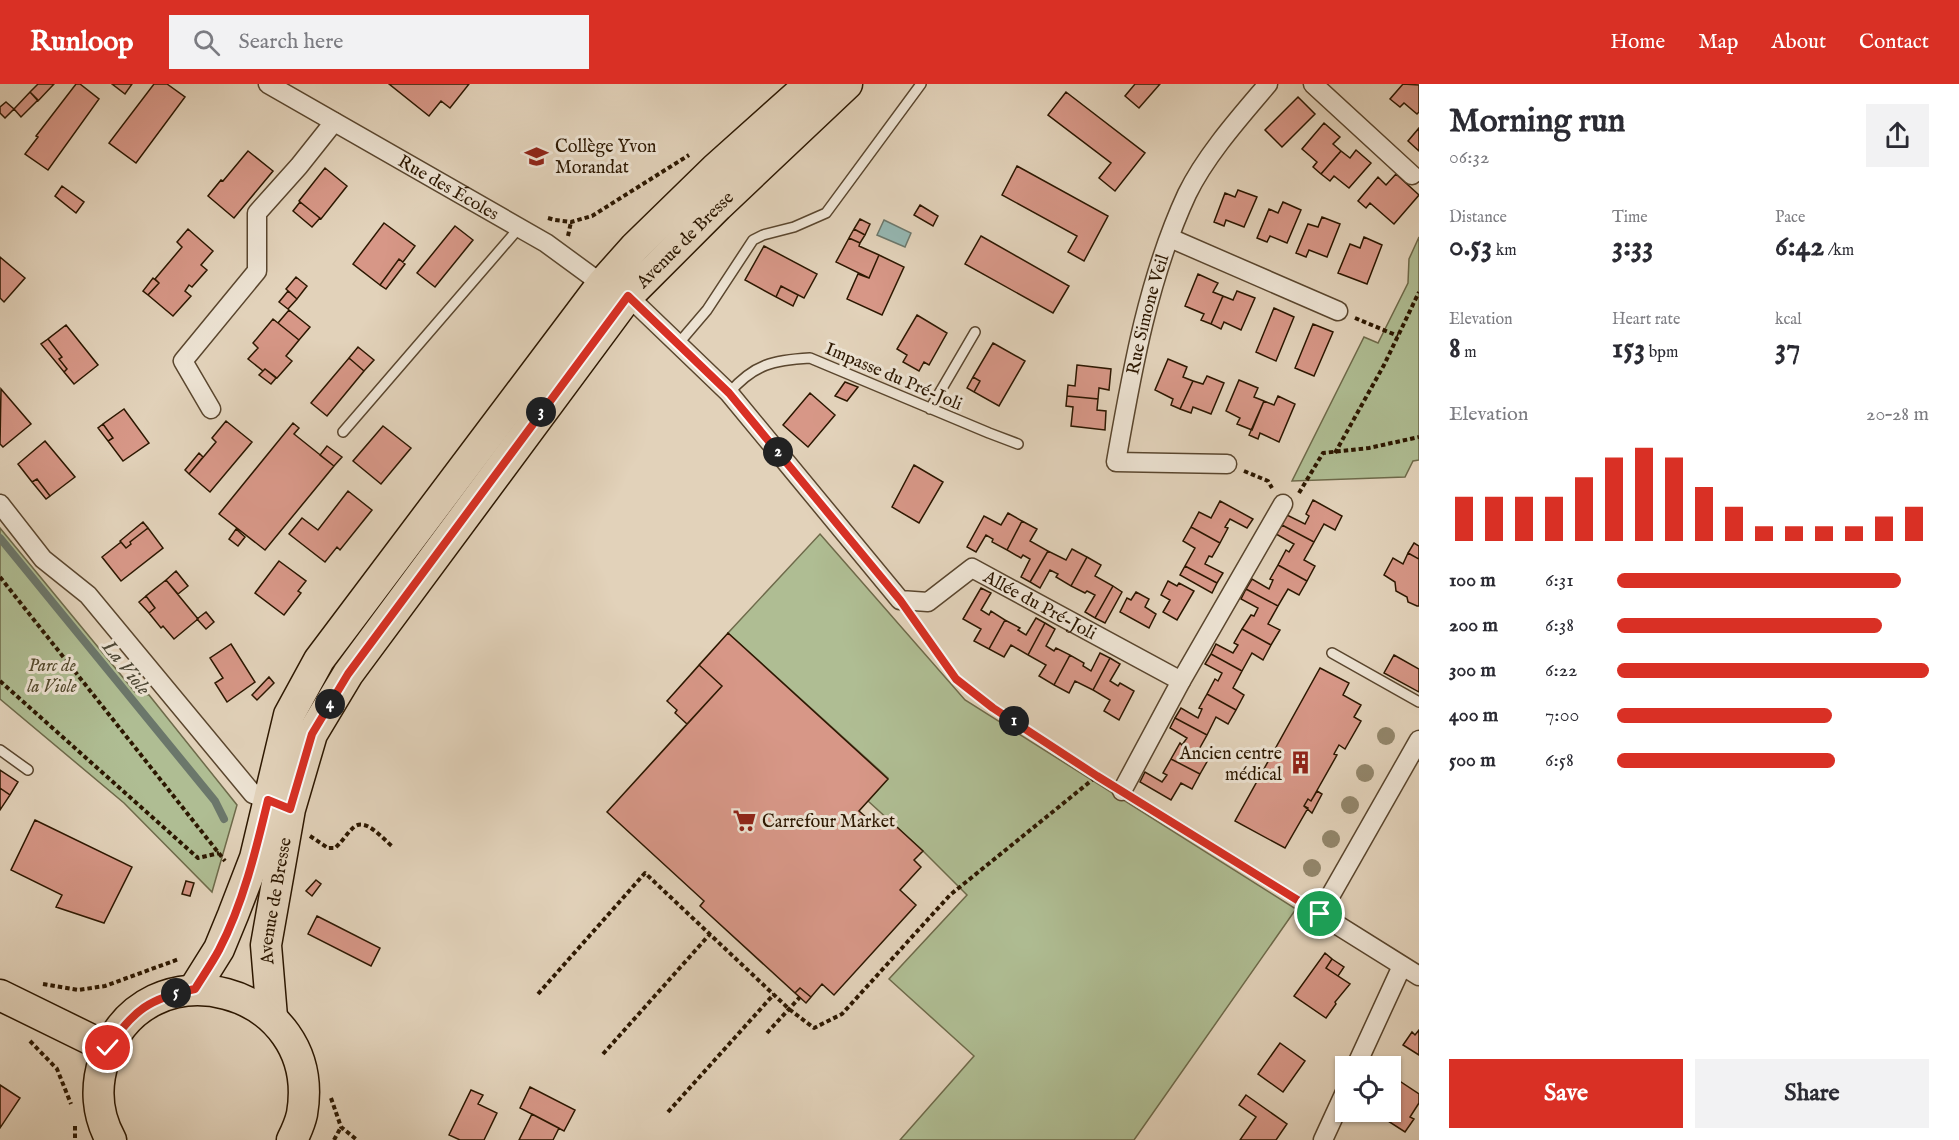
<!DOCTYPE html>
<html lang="en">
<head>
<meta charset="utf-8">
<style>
	:root { --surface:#fff; --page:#f2f2f3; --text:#2b2b33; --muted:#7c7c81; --accent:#d93025 }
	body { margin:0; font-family:"IM FELL English",serif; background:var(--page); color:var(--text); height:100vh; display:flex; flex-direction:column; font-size:22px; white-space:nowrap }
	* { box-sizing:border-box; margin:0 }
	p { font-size:20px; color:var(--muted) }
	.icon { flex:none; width:33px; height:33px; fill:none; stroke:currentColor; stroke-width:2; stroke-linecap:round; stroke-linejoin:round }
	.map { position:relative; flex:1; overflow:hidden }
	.details { display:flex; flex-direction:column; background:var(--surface); width:540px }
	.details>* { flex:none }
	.buttons { position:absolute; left:1335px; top:972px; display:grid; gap:12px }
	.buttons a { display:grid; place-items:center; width:66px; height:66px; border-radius:0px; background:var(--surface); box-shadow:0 2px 4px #0004; font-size:30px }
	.pin { position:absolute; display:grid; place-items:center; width:51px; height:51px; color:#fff; margin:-26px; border:3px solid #fff; border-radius:50%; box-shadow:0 2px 6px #0007 }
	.km { position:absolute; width:30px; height:30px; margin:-15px; border-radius:50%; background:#222; color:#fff; font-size:16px; line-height:30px; text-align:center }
	.round { display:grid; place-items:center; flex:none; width:63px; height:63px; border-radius:0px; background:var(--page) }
	.overview { display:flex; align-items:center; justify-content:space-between; height:102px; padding:0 30px }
	h1 { font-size:33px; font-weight:700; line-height:45px }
	.metrics { display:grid; grid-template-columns:repeat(3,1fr); gap:9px; height:102px; padding:6px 30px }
	.metrics div { display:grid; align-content:center }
	.metrics b { font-size:30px; font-weight:700 }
	.metrics small { font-size:16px; font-weight:400 }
	.metrics p { font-size:16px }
	.chart { height:168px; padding:12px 30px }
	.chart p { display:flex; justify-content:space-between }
	.chart svg { width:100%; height:108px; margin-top:6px; stroke:var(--accent); stroke-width:6 }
	.button { display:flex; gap:12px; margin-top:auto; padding:12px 30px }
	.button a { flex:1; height:69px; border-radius:0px; background:var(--accent); color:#fff; font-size:24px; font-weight:700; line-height:69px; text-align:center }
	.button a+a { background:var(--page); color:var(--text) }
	ul { padding:0 30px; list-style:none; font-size:20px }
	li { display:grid; grid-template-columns:96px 72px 1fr; align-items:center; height:45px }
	li i { height:15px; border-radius:8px; background:var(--accent) }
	header { display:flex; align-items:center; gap:36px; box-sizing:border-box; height:84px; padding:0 30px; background:var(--accent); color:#fff }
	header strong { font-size:28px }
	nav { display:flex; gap:33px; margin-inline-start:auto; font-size:21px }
	.search { width:420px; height:54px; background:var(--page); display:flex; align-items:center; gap:15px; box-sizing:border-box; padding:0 21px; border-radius:0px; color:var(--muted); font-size:22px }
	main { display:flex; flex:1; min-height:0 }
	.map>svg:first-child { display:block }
</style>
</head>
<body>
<header>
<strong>Runloop</strong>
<div class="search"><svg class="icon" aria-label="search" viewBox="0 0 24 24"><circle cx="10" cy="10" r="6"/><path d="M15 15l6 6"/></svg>Search here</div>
<nav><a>Home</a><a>Map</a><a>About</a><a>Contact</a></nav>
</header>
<main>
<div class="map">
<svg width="1419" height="1056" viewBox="0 0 1419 1056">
	<rect width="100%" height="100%" fill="#e2d2ba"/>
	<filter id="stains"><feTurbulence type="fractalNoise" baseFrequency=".00333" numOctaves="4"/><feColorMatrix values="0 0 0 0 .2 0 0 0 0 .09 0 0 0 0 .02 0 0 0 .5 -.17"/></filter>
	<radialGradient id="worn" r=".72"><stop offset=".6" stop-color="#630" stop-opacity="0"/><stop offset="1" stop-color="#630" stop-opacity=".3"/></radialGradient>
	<path fill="#afbd93" stroke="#6e6a4a" stroke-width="1.5" d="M1419,153V376L1413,377L1405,393L1292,397L1364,253L1378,259L1408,199L1409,175Z
		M0,444L135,608L149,611L237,721L212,808L124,719L0,615Z
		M820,450L965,616L1296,825L1134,1056H900L974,972L889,895L967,811L923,767L868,717L888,694L728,549Z"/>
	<path fill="#95b7b2" stroke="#6b776b" stroke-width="1.5" d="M884,136L911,149L905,163L877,151Z"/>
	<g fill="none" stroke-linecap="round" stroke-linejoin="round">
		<path stroke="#6b776b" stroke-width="8" d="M0,454L215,717L224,735"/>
	</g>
	<path fill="#d79787" stroke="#2c1700" stroke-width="1.5" d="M38,0H54L38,17L30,8Z
		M76,0H80L99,15L48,86L25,70L38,53L36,52Z
		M112,0H132L125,10Z
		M154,0H167L185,13L136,79L109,59Z
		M389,0H469L450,24L441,17L429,32Z
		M1135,0H1160L1139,24L1125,12Z
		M1403,0L1419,1V28L1417,30L1404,19L1400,23L1390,15Z
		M30,8L38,16L21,33L14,25Z
		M1066,8L1145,69L1115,107L1099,94L1111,79L1048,31Z
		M1298,13L1315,30L1282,63L1265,46Z
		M6,18L14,25L5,34L0,29V23Z
		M1324,39L1340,53L1333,60L1341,67L1321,90L1313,83L1317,78L1302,65Z
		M1419,44V67L1408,57Z
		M1356,66L1371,79L1349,104L1334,92L1330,97L1321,90L1341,67L1350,74Z
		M248,67L273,87L234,134L208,112L221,96L223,97Z
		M1017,82L1108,132L1084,177L1068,168L1077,152L1002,111Z
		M325,84L347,102L321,135L299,117Z
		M1396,90L1419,111L1394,140L1370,119L1366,124L1358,117L1378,93L1386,101Z
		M62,102L84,118L76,129L55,112Z
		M1238,106L1257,113L1244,143L1226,136L1224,142L1214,138L1225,109L1235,113Z
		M300,118L320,134L312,143L293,127Z
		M1283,118L1301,126L1287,159L1270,152L1267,158L1257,154L1269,125L1278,129Z
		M920,121L938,132L933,142L914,131Z
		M1322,133L1340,140L1327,173L1309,166L1306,173L1296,169L1308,140L1318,143Z
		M860,135L870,140L865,151L854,145Z
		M384,139L415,162L403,178L399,175L380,201L353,180Z
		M455,142L473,156L435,203L417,189Z
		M188,145L213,167L201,181L207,186L192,203L189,201L185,207L191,212L173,232L148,211L159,199L155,195L182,163L177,158Z
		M854,145L865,151L860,159L849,154Z
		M981,152L1069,202L1053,229L965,180Z
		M1364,153L1382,161L1367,200L1338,189L1350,160L1360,164Z
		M849,154L860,159L859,162L879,171L869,194L836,178Z
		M764,162L817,190L804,214L781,202L776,213L745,196Z
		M879,171L904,183L882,231L847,215L858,190L869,194Z
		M0,173L25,194L4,218L0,214Z
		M399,175L405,180L386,205L380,201Z
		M1198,190L1218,199L1213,208L1223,212L1211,240L1201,236L1204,230L1185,222Z
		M296,193L307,202L297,215L286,205Z
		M153,194L159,199L148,211L143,207Z
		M781,202L798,211L793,222L776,213Z
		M288,207L297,215L288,225L279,218Z
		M1237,207L1255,214L1241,246L1224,238L1221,245L1211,240L1223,212L1233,216Z
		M1274,224L1294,233L1276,277L1256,268Z
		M289,226L310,243L299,256L278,239Z
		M917,231L947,249L929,281L924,278L919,287L903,278L907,271L897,265Z
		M273,235L299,256L286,272L292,277L277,294L265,285L263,287L248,275L258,264L253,259Z
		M1313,240L1333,248L1314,292L1295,284Z
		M66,241L98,281L74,300L64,288L67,285L59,275L62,273L48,255Z
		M48,255L62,273L59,275L67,285L64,288L41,260Z
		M993,259L1025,277L999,322L974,308L980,297L973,293Z
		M358,263L374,276L364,287L349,274Z
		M349,274L364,287L327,332L311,319Z
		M1168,275L1187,283L1183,293L1193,297L1180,325L1171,321L1173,315L1155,306Z
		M1077,281L1111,285L1109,306L1099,304L1098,315L1067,312L1068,301L1075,302Z
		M265,285L276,294L271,300L259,291Z
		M1207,292L1224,299L1211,330L1193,323L1191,329L1180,325L1193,297L1203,300Z
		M973,293L980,297L974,308L967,304Z
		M1239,296L1258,304L1254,313L1264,317L1252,346L1237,340L1240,334L1226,327Z
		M845,298L858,303L847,317L835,312Z
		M1,305L31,340L3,363L0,360Z
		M810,309L835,331L808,363L783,341Z
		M1067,312L1098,315L1097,326L1106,327L1105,346L1071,342L1073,323L1066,322Z
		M1278,312L1295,320L1279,358L1260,349L1258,355L1249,351L1264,317L1274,321Z
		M124,325L149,359L123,377L108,357L113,354L103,340Z
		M226,337L252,358L210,408L189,390L216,358L212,354Z
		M293,339L299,344L294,350L334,382L265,466L219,430Z
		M103,340L113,354L108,357L98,344Z
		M383,342L411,364L381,400L353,377Z
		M45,357L75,393L50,412L37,395L32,398L18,380Z
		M327,362L342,373L334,382L320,371Z
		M199,369L203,373L189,390L185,386Z
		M914,381L943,398L919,439L892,423Z
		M37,395L50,412L46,415L32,398Z
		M348,407L372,426L340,466L337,463L325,478L289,450L302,434L318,446Z
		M1313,416L1342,432L1335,446L1324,440L1314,458L1282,441L1287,431L1305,440L1309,432L1306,430Z
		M1220,417L1253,435L1247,444L1230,435L1225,443L1228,444L1220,459L1191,443L1199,428L1211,434Z
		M1008,429L1022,437L1007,466L992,458L993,455L986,451L976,468L967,463L984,432L1001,441Z
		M1022,437L1037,445L1030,457L1048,467L1030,498L1021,493L1030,475L1023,471L1021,474L1007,466Z
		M143,438L148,444L130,458L131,460L126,464L120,457Z
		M1282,441L1314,458L1304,476L1315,482L1307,497L1278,481L1286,466L1289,468L1294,460L1276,450Z
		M1191,443L1220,459L1212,473L1209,472L1205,480L1223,489L1217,499L1185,482L1195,464L1183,457Z
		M148,444L163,464L121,497L102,473L121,458L126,464L131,460L130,458Z
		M236,445L245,453L238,462L229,455Z
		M1414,459L1419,462V475L1408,469Z
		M1072,465L1087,473L1071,502L1056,493L1058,490L1050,486L1040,504L1030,498L1048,467L1066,476Z
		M1408,469L1419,475V522H1417L1408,518L1407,513L1396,507L1395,498L1384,491L1393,474L1403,480Z
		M1087,473L1101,481L1095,492L1113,502L1095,534L1085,528L1095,511L1087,507L1085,509L1071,502Z
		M279,477L306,497L298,507L301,509L284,531L255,509Z
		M1278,481L1307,497L1299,511L1288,505L1278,522L1246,505L1252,495L1269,505L1273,496L1270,495Z
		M1185,482L1217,499L1212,509L1180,491Z
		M176,487L188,502L178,510L166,496Z
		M166,496L198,535L174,555L163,542L161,544L149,529L155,524L146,512Z
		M1168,497L1177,502L1179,499L1194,507L1177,536L1163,528L1170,516L1161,511Z
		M1113,502L1122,508L1105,539L1095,534Z
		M981,504L991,509L981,526L989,531L991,527L1005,536L989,565L974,557L981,545L963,535Z
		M1246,505L1278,522L1268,540L1280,546L1271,561L1242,545L1251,531L1254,532L1258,524L1241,515Z
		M1136,508L1149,515L1145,523L1156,530L1149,544L1120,528L1127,514L1131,516Z
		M146,512L155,524L149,529L139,518Z
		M206,528L214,538L206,545L197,535Z
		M1036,534L1045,539L1028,571L1011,561L1004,573L989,565L1005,536L1020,544L1018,546L1026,551Z
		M1045,539L1055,545L1046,562L1054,567L1056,564L1070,571L1054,601L1039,592L1046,581L1028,571Z
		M1242,545L1271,561L1263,576L1252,569L1242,587L1211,570L1216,560L1233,569L1238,561L1234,559Z
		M728,549L888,695L859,727L876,742L885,732L923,767L914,776L921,783L900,806L916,821L834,911L822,900L811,913L800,904L795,909L700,822L704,817L607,728L722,602L699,581Z
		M728,549L888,695L859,727L876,742L885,732L923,767L914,776L921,783L900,806L916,821L834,911L822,900L806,919L700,822L704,817L607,728L687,640L675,629L677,626L667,617Z
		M231,560L255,598L227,618L215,599L223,594L210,574Z
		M1100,569L1110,574L1093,606L1075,597L1069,609L1054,601L1070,571L1084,579L1083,582L1091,587Z
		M1211,570L1242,587L1233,604L1244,611L1236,626L1207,610L1215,595L1218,597L1222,589L1205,580Z
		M1394,571L1419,585V608L1384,589Z
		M1110,574L1120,580L1110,597L1118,602L1120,599L1134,607L1119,636L1104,627L1110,616L1093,606Z
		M699,581L722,602L687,640L675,629L677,626L667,617Z
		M1320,584L1349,599L1343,611L1361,621L1354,633L1361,637L1345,665L1339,661L1334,670L1337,671L1311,717L1308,715L1304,722L1308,724L1285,764L1235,737Z
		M269,593L274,599L257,616L252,611Z
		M1207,610L1236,626L1228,640L1216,633L1207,651L1175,634L1181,624L1198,634L1202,625L1199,624Z
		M1175,634L1207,651L1197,669L1208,676L1200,690L1171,675L1180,659L1182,661L1187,654L1170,644Z
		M1171,675L1200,690L1192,705L1181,699L1171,716L1140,698L1145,688L1162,698L1167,691L1163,689Z
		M0,686L18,698L10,711L0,704Z
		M0,704L10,711L0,726Z
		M1317,707L1322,710L1312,729L1304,722L1308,715L1311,717Z
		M35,736L132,783L104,839L56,823L62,811L11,786Z
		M316,796L321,800L312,812L306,807Z
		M186,797L194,799L190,812L182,810Z
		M317,832L380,864L371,882L308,850Z
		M1325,869L1332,875L1326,884L1350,900L1335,918L1336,920L1326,934L1294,912Z
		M1332,875L1344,883L1338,892L1326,884Z
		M800,904L811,913L806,919L795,909Z
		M1419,946V971L1403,961L1412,948L1415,951Z
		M1280,959L1305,977L1283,1008L1258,990Z
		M1395,994L1419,1010V1019L1410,1033L1414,1035L1405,1048L1374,1028H1390V1001Z
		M0,1001L20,1014L0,1044Z
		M530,1003L575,1026L564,1047L520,1024Z
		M471,1006L483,1011L478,1020L497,1029L484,1056H460L449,1051Z
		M1246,1011L1287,1040L1276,1056H1240L1256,1033L1239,1021Z
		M532,1030L559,1044L553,1056H519Z"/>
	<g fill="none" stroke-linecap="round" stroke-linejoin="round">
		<defs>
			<path id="service" d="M678,260L707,226L753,156L763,151L794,143L826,129L921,0
				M729,309C754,280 774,276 810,274L989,349L1018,360
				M930,325L975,248
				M343,348L519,144
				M1332,569L1419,618
				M0,666L28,686"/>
			<g id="minor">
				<path id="s1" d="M268,0L546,159L602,200L628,212L729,309L900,516L928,518L972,484L1181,597"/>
				<path d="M1313,0L1412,91"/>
				<path d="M1170,154L1338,227"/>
				<path d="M211,325L183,277L257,187V129L299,82L334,38"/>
				<path id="s2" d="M1227,380L1116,378C1132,287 1148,194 1187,110C1206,71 1240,33 1268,0"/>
				<path d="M0,420L43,475L88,511L253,710L278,720"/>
				<path d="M1122,707L1181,597L1283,420"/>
				<path d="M1307,822L1419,892"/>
				<path d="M1320,830L1419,656"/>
				<path d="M1356,982L1402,882"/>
				<path d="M1323,1056L1346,1006"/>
			</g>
			<g id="primary">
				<path d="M194,905L219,865L233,831L255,774L289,631L319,576L602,200L635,163L715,85L810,0"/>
				<path d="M0,911L108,964"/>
				<path id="s3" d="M272,933L266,861L290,725L312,650L348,590L628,212L718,122L847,0"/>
				<path d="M111,1056C97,1031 95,1003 104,976C144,856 324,902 302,1030C300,1039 296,1048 292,1056"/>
			</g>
		</defs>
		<use href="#service" stroke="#5a462e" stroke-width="12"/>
		<use href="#minor" stroke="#5a462e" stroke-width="21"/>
		<use href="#primary" stroke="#2c1700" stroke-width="33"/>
		<path stroke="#2c1700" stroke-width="4" stroke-dasharray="4.5 3" stroke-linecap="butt" d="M548,134L555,136L571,138L592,132L689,71
			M568,152L571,138
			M1355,234L1398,252
			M1335,369L1384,281L1419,208
			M1244,387L1268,397L1272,404
			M1299,409L1323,369L1369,364L1419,353
			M0,493L225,777
			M915,537L956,595L993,624L1106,698
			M0,597L198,774L219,769
			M1138,717L1290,811
			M310,752L328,764H335C342,758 347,749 354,743C366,733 384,756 393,763
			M43,900L78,906L105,902L179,875
			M538,910L645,789L789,925L814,944L842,930L950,811L1097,692
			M767,949L800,913
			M30,957L57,985L71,1020
			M603,970L710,850
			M331,1014L341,1043L357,1056
			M668,1028L774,910
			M75,1042V1056
			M334,1056L341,1043"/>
		<use href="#service" stroke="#ece2d2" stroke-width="9"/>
		<use href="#minor" stroke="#ece2d2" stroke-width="18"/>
		<use href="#primary" stroke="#e2d2ba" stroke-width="30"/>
	</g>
	<g fill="#93876c">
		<circle cx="1386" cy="652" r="9"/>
		<circle cx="1365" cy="689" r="9"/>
		<circle cx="1350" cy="721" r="9"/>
		<circle cx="1331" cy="755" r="9"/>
		<circle cx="1312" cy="784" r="9"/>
	</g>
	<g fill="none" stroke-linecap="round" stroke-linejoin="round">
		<defs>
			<path id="route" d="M108,964C133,926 150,914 195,905C203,892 212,879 219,866C243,820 256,766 268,716L290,725L312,650L348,590L628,212L729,309L900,516L956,595L993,624L1097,692L1320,830"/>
		</defs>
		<use href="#route" stroke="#fff" stroke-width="12"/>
		<use href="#route" stroke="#d93025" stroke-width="8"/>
	</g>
	<defs>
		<symbol id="school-bare" viewBox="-9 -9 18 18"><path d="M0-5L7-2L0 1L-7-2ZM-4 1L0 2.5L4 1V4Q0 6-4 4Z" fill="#8f2418" stroke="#ece2d2" stroke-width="2.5" paint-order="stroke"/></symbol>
		<symbol id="building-bare" viewBox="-9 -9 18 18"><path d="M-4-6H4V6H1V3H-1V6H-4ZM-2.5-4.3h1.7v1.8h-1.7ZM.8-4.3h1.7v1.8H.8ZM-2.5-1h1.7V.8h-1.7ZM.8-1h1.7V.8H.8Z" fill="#8f2418" stroke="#ece2d2" stroke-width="2.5" paint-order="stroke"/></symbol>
		<symbol id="supermarket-bare" viewBox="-9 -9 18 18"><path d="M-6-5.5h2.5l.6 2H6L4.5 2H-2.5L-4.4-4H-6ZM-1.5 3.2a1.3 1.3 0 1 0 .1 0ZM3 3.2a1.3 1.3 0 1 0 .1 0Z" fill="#8f2418" stroke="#ece2d2" stroke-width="2.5" paint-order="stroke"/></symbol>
	</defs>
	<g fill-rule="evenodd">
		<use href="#school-bare" x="520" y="56" width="33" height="33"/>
		<use href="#building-bare" x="1284" y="662" width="33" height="33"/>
		<use href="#supermarket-bare" x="728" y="720" width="33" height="33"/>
	</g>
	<g text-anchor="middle" stroke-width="6" stroke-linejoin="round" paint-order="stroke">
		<g font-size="18" fill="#2c1700" stroke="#ece2d2" text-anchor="start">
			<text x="555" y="68">Collège Yvon<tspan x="555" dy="21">Morandat</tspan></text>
			<text x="1282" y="675" text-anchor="end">Ancien centre<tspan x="1282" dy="21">médical</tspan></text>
			<text x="762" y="743">Carrefour Market</text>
		</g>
		<g font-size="18" fill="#2c1700" stroke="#ece2d2">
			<text dy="6" stroke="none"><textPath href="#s1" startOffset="208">Rue des Écoles</textPath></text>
			<text dy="6" stroke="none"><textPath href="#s3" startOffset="909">Avenue de Bresse</textPath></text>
			<text dy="6" stroke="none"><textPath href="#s2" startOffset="262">Rue Simone Veil</textPath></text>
			<text transform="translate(894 292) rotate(23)" y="6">Impasse du Pré-Joli</text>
			<text dy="6" stroke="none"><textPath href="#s1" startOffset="988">Allée du Pré-Joli</textPath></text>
			<text dy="6" stroke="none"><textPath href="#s3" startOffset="117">Avenue de Bresse</textPath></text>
		</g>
		<g font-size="18" font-style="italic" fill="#53492c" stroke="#ece2d2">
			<text x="52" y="587">Parc de<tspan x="52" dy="21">la Viole</tspan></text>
		</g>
		<g font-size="20" font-style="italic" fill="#4c4735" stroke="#ece2d2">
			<text transform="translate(127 583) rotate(51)" y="7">La Viole</text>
		</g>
	</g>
	<rect width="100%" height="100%" filter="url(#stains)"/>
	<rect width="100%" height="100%" fill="url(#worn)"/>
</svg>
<div class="buttons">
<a><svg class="icon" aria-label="locate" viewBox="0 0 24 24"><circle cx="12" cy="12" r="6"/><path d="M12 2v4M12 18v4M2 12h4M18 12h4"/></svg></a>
</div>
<div class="pin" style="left:1320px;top:830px;background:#1e9e55"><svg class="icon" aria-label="arrive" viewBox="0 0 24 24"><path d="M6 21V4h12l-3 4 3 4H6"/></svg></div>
<div class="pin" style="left:108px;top:964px;background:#d93025"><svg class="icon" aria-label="check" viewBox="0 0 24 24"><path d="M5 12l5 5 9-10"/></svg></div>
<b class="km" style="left:1014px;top:637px">1</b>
<b class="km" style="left:778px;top:368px">2</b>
<b class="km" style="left:541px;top:328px">3</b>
<b class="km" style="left:330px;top:620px">4</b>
<b class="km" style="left:176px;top:909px">5</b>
</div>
<section class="details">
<div class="overview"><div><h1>Morning run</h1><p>06:32</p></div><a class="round"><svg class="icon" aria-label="share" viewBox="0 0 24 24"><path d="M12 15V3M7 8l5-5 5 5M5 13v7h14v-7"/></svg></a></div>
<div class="metrics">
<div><p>Distance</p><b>0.53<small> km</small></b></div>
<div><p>Time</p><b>3:33</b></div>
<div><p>Pace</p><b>6:42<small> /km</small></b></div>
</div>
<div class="metrics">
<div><p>Elevation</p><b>8<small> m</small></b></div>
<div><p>Heart rate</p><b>153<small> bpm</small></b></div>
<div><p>kcal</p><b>37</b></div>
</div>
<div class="chart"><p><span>Elevation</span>20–28 m</p>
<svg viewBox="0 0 160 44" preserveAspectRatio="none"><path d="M5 44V26M15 44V26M25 44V26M35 44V26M45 44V18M55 44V10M65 44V6M75 44V10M85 44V22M95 44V30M105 44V38M115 44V38M125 44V38M135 44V38M145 44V34M155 44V30"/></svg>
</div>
<ul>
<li><b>100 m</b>6:31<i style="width:91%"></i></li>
<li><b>200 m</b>6:38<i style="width:85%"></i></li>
<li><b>300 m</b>6:22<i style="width:100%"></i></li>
<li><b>400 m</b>7:00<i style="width:69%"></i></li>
<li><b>500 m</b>6:58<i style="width:70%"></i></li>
</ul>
<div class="button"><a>Save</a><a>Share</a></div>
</section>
</main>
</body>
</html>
